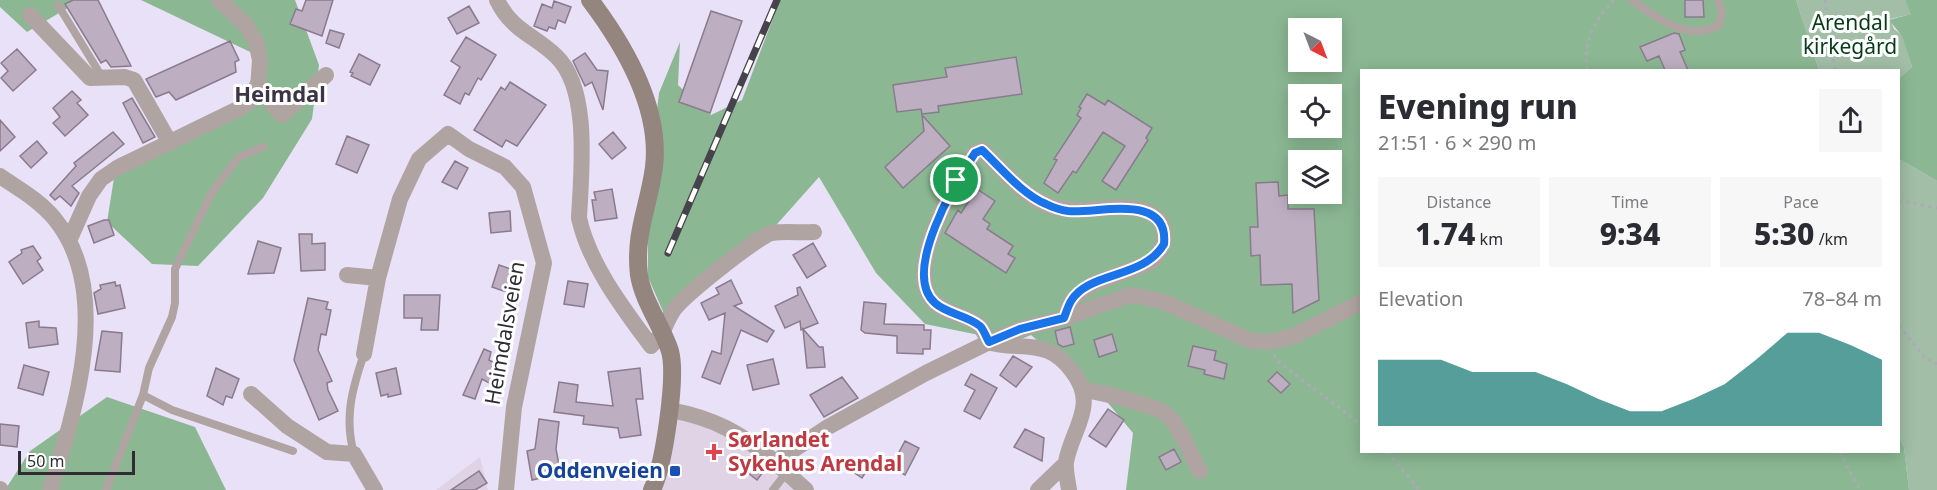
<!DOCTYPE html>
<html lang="en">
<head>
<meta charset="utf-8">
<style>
	:root { --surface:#fff; --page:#f7f7f7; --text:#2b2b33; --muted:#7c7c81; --accent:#0f766e }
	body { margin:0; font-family:"Noto Sans",sans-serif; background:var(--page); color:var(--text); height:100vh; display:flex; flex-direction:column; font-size:22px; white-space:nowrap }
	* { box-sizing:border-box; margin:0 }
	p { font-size:20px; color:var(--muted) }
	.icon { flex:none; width:33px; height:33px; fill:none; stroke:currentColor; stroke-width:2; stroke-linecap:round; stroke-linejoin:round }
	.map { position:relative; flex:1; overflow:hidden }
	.drawer { position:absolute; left:1360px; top:69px; width:540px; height:384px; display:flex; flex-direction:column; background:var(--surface); border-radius:0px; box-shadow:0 3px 15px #0003 }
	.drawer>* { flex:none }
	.needle { width:39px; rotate:138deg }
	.tools { position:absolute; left:1288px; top:18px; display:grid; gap:12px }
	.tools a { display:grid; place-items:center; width:54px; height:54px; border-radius:0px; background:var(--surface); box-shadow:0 3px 15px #0003; font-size:30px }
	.scale { position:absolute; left:18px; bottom:15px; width:117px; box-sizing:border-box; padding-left:6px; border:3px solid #2f2c34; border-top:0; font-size:16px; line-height:21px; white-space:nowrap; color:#2f2c34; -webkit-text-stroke:4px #fff; paint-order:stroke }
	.pin { position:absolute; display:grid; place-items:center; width:51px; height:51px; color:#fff; margin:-26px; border:3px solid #fff; border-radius:50%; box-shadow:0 2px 6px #0007 }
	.round { display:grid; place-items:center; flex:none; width:63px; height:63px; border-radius:0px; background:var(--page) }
	.headline { display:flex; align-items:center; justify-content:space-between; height:102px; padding:0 18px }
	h1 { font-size:33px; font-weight:800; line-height:45px }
	.metrics { display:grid; grid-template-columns:repeat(3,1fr); gap:9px; height:102px; padding:6px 18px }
	.metrics div { display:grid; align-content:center; border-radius:0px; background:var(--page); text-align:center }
	.metrics b { font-size:30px; font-weight:800 }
	.metrics small { font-size:16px; font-weight:400 }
	.metrics p { font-size:16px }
	.chart { height:168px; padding:12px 18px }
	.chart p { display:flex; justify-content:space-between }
	.chart svg { width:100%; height:108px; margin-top:6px; fill:var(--accent); opacity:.7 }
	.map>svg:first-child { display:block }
</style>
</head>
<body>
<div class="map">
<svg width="1937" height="490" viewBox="0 0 1937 490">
	<rect width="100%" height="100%" fill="#e9e1f7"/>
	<path fill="#e0d3e5" d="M676,418L736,433L803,490H657Z
		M480,457L488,490H436Z"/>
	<path fill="#a2bea6" d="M1796,0H1905L1912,14L1890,19L1894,29L1902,35L1912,67L1899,78V70H1819Z
		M1899,159L1937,181V490H1909L1904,447L1899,435Z"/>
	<path fill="#8bb892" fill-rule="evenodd" d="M0,0H81L27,32L0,7Z
		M141,0H295L319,65L312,119L263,198L198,266L152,264L107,222L117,159L239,106L261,57Z
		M780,0H1796L1819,70H1362V452H1899V435L1904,447L1909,490H1126L1133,433L1103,397L1031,335L1002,347L984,336L925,324L876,273L819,177L770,232L665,316L648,277V185L659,93L680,42L678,85L711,115L742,100ZM1299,28H1332V62H1299ZM1299,94H1332V128H1299ZM1299,160H1332V194H1299Z
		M1905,0H1937V181L1899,159V78L1912,67L1902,36L1889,20L1911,14Z
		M107,397L195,427L226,490H5L30,451Z"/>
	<path fill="#bdaec1" stroke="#897b8d" stroke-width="1.5" d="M73,0H98L131,66L111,67L106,60L101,63L65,4Z
		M306,0H333L322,36L290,24L296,9L302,11Z
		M1685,0H1703L1704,17H1685Z
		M554,1L571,7L565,23L558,20L555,29L549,27L547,31L534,26L542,4L552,8Z
		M469,6L479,23L457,34L448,18Z
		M711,11L742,21L710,113L679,102Z
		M330,30L344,34L339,48L326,43Z
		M1674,33L1679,34L1685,50L1680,52L1688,70H1665L1659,56L1647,61L1640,47Z
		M466,37L496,55L481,80L478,78L469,95L465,93L460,104L444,95L460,67L451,61Z
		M230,41L239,60L235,62L236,72L176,100L169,92L156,97L146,79Z
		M17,49L36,70L13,91L1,78L8,71L1,63Z
		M585,53L597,70L608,71L603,110L592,82L585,86L573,61Z
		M359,54L380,65L370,85L351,76L353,73L350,72Z
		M1016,57L1022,94L938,106L939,112L922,114L921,109L897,112L893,85L947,77L945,68Z
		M510,82L546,105L517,146L506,140L502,147L474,130L501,87L505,90Z
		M72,91L81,100L77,103L88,115L65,136L53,123L60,117L53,108Z
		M1087,94L1105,105L1108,100L1152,128L1146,138L1148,140L1116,190L1102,181L1125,146L1103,132L1076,173L1073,171L1058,193L1044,183L1057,160L1054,159L1081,118L1077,115L1081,108L1079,107Z
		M132,98L155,137L143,143L123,103Z
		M922,115L950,146L903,188L885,167L924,131Z
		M0,120L15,137L0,151Z
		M113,132L124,144L72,186L79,193L71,206L60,196L55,200L50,195L76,166L74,163Z
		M613,132L626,148L612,159L599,144Z
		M347,136L369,145L357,173L336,164Z
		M37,141L47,153L31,168L20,156Z
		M455,161L468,168L457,189L442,182Z
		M1278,182L1279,196L1288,195V209H1314L1319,300L1293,313L1292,284L1261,285L1260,255L1251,256L1250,227H1258L1256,183Z
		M612,189L617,218L595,221L592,200H596L594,192Z
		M977,189L995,201L983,219L990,224L987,229L1013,246L1008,254L1015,258L1006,273L945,233L958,210L961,213Z
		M510,211L511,231L491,233L489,213Z
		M104,220H109L114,235L94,243L88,226Z
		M299,234H312V244L325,243V270L301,271Z
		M258,241L281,248L274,273L248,274Z
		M813,243L826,266L807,278L793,255Z
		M33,246L41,258L37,261L43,270L23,284L9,262L22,253L21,250Z
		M499,265L522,273L515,295L492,287Z
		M731,280L742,303L734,306L774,331L767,342L741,330L720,384L702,377L712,351L721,354L725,313L709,320L701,303L719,294L716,288Z
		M568,281L588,284L584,307L564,304Z
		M115,282L116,286L120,285L125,308L98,314L94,293L101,289L100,285Z
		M800,287L818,323L801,330L800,321L785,328L775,306L798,295L797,288Z
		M404,295H440L438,330H421L422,318H404Z
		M308,298L328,302L326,309L331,310L326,335L321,334L318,350L332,381L327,383L328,390L338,411L319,420L294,360Z
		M864,302L886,304L884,324L924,325V330H931L930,349H923V354L897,353V336L865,333L861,330Z
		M39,321V327L56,328L58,344L29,348L26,323Z
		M1070,327L1074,344L1063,347L1058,344L1055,331Z
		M803,329L819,347H823L825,367L807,368Z
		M102,331L122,333L120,372L95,370Z
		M1112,334L1117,351L1099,357L1094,340Z
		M1193,346L1216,351L1214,360L1227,364L1224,379L1204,374L1205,370L1188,366Z
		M484,349L491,352L489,360L502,367L493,385L482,379L475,399L463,395Z
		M1013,356L1032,367L1016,387L1000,375Z
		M773,359L779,384L753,390L747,365Z
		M24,365L49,372L43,395L18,388Z
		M216,368L239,379L232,398L226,396L223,405L207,396Z
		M396,368L401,394L388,397V394L381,396L376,373Z
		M640,368L643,399H636L641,435L620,438L618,428L583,424L584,416L554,412L559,382L578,385L576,402L613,406L608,372Z
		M1277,372L1290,384L1281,393L1268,381Z
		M971,374L997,388L980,419L964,411L975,390L965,385Z
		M842,377L858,398L824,417L810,395Z
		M1108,409L1124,420L1106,447L1089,436Z
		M539,419L559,422L556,449L560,470L549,472L550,476L532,480L527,451L535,449Z
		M0,424L19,426L17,447L0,445Z
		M1025,429L1044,438L1042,461L1014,447Z
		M905,441L919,448L905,475L891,467Z
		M1174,449L1181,462L1166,470L1159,457Z
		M751,456L766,468L757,480L742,468Z
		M857,460L869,467L862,478L849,469Z
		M479,471L487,483L475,490H451Z"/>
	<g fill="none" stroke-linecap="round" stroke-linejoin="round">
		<path stroke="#afa8ba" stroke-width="3" stroke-dasharray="3 4.5" stroke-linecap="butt" d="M1825,0L1835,70
			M1587,70C1584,38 1593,25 1613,0
			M1899,200L1937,208
			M1899,326L1925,358L1937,364
			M1274,355L1276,360L1362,425
			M1388,452L1419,490
			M1840,452L1860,490"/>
		<path stroke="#afa4a1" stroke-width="8" d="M1632,0C1655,17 1689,43 1719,25L1722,12L1718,0
			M58,5L102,77
			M143,395L172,410L293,451
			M354,454C344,418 352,389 364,354
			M106,490L143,395L149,368L172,317L175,303V269L212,192L239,157L263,147
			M773,490L787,472"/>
		<path stroke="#afa4a1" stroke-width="16" d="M497,0C512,31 533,34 556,56C591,89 581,174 579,218C589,264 623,308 651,346C665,333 664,325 673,311C681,298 758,236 772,233C785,231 801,233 814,232
			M30,15L90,78L125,77L134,80L170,143
			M258,88L282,115L326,75
			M0,176C19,189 39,200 54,218C114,290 75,412 50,490
			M69,241L89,196L101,179L117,168L242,107L249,102L258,88L260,60L256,41L245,24L219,0
			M347,275L378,278L400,199L419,159L448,134L469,149L505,167L523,187L544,263L514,407L506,490
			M1064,318L1072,299L1093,284L1151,262C1168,247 1171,220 1145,211C1115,200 1081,219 1045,204C1021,194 1001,168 982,150L975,153C955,181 901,274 935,303C947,314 967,315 980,326C983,330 986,337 989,342C1007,349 1029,343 1048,351C1058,355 1066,363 1072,371C1099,405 1072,428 1066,462C1065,471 1068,482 1069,490
			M364,354L378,278
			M1084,390C1100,392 1155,405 1166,414C1179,423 1191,457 1200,471
			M251,394L287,426L327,452L354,454L375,490
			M670,410C714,418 741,433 775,462L828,427L926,373L989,342L1020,329L1064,318L1130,295L1162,301L1251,341L1270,342L1294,336L1362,302
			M775,462L806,490
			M0,489L1,490
			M1038,490L1066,463"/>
		<path stroke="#95857f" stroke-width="18" d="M590,0C624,45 661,108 654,167C649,206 634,233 639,275C643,301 662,326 670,351C677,377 664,465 652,490"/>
		<defs>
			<path id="rail" d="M668,253L777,0"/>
		</defs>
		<use href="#rail" stroke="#47434d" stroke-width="7"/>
		<use href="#rail" stroke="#fff" stroke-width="4.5" stroke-dasharray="14" stroke-linecap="butt"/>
	</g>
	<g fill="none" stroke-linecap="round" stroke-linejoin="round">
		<defs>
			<path id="route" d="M982,150C1001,168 1022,194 1046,204C1052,207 1060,210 1068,211C1098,214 1169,192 1164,244C1144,279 1089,271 1071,301C1068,306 1066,313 1064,318L1020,329L989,342C986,337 984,330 980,326C967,315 947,314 935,303C901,273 955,182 975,153Z"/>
		</defs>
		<use href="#route" stroke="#fff" stroke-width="12"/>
		<use href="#route" stroke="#1a73e8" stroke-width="8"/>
	</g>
	<path fill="#e0444e" stroke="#fff" stroke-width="2" d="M711 443h6v6h6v6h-6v6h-6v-6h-6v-6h6z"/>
	<rect fill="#1a4fb4" stroke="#fff" stroke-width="2" x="669" y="465" width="12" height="12" rx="3"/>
	<g text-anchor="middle" stroke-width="6" stroke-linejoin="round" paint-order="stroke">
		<g font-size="21" fill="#073b17" stroke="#fff">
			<text x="1850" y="30">Arendal<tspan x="1850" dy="24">kirkegård</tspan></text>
		</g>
		<g font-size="21" fill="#2f2c34" stroke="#fff">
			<text transform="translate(505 333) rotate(-80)" y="7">Heimdalsveien</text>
		</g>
		<g font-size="21" font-weight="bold" fill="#be3a42" stroke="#fff" text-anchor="start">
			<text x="728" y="447">Sørlandet<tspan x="728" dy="24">Sykehus Arendal</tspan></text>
		</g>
		<g font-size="21" font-weight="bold" fill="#164399" stroke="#fff" text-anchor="end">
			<text x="663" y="478">Oddenveien</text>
		</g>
		<g font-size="22" font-weight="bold" fill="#3c3546" stroke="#fff">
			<text x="280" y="102">Heimdal</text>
		</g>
	</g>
</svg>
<div class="tools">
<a><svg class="needle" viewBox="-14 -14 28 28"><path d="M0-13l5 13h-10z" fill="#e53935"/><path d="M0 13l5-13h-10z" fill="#7c7c81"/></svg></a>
<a><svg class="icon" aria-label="locate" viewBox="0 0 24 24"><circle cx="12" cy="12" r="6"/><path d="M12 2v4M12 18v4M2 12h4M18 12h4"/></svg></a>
<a><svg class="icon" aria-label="layers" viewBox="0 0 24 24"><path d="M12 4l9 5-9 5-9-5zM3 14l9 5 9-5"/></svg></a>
</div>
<div class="scale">50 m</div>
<div class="pin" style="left:956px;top:180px;background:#1e9e55"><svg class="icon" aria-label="arrive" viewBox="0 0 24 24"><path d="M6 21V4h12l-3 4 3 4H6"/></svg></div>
<section class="drawer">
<div class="headline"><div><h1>Evening run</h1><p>21:51 · 6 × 290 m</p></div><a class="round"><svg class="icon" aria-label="share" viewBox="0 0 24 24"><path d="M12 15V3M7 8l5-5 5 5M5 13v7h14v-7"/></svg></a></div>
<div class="metrics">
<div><p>Distance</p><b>1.74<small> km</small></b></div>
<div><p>Time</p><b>9:34</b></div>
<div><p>Pace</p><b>5:30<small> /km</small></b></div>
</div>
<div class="chart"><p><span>Elevation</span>78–84 m</p>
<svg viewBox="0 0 160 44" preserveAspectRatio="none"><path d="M0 44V17L10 17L20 17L30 22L40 22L50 22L60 27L70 33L80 38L90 38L100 33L110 27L120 17L130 6L140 6L150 11L160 17V44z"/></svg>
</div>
</section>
</div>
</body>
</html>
